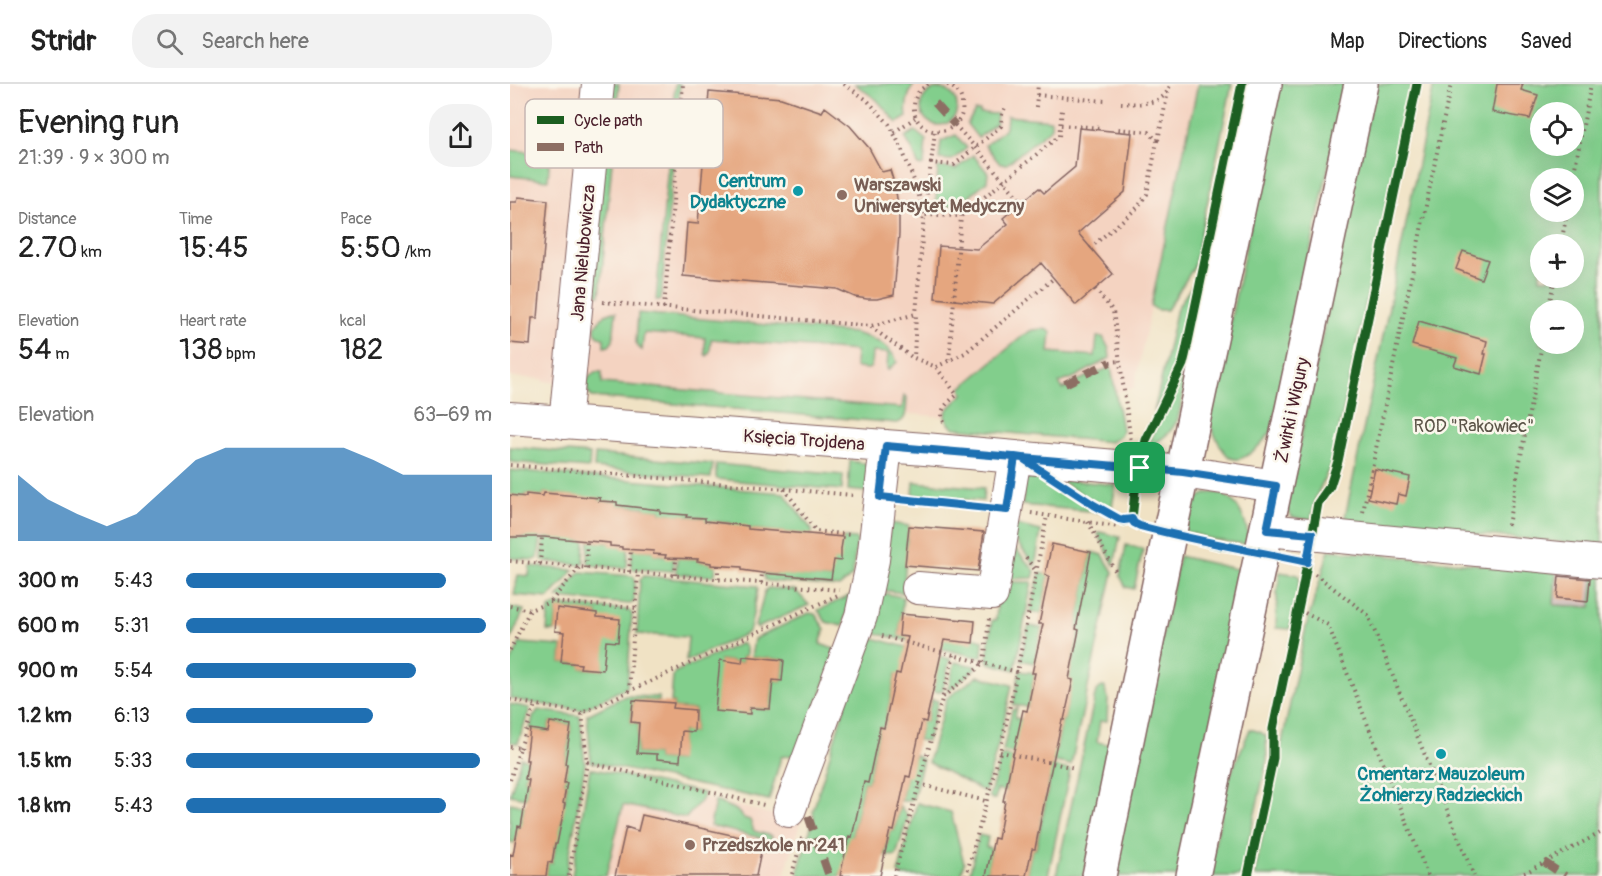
<!DOCTYPE html>
<html lang="en">
<head>
<meta charset="utf-8">
<style>
	:root { --surface:#fff; --page:#f2f2f2; --text:#222; --muted:#767676; --line:#e0e0e0; --accent:#1f6fb2 }
	body { margin:0; font-family:Pangolin,sans-serif; background:var(--page); color:var(--text); height:100vh; display:flex; flex-direction:column; font-size:22px; white-space:nowrap }
	* { box-sizing:border-box; margin:0 }
	p { font-size:20px; color:var(--muted) }
	.icon { flex:none; width:33px; height:33px; fill:none; stroke:currentColor; stroke-width:2; stroke-linecap:round; stroke-linejoin:round }
	.map { position:relative; flex:1; overflow:hidden }
	.side { display:flex; flex-direction:column; background:var(--surface); width:510px }
	.side>* { flex:none }
	.fabs { position:absolute; left:1020px; top:18px; display:grid; gap:12px }
	.fabs a { display:grid; place-items:center; width:54px; height:54px; border-radius:50%; background:var(--surface); box-shadow:0 6px 24px #0002; font-size:30px }
	.pin { position:absolute; display:grid; place-items:center; width:51px; height:51px; color:#fff; margin:-26px; border-radius:12px; box-shadow:0 3px 9px #0006 }
	.round { display:grid; place-items:center; flex:none; width:63px; height:63px; border-radius:24px; background:var(--page) }
	.headline { display:flex; align-items:center; justify-content:space-between; height:102px; padding:0 18px }
	h1 { font-size:33px; font-weight:600; line-height:45px }
	.stats { display:grid; grid-template-columns:repeat(3,1fr); gap:9px; height:102px; padding:6px 18px }
	.stats div { display:grid; align-content:center }
	.stats b { font-size:30px; font-weight:600 }
	.stats small { font-size:16px; font-weight:400 }
	.stats p { font-size:16px }
	.chart { height:168px; padding:12px 18px }
	.chart p { display:flex; justify-content:space-between }
	.chart svg { width:100%; height:108px; margin-top:6px; fill:var(--accent); opacity:.7 }
	ul { padding:0 18px; list-style:none; font-size:20px }
	li { display:grid; grid-template-columns:96px 72px 1fr; align-items:center; height:45px }
	li i { height:15px; border-radius:8px; background:var(--accent) }
	header { display:flex; align-items:center; gap:36px; box-sizing:border-box; height:84px; padding:0 30px; background:var(--surface); border-bottom:2px solid var(--line) }
	header strong { font-size:28px }
	nav { display:flex; gap:33px; margin-inline-start:auto; font-size:21px }
	.search { width:420px; height:54px; background:var(--page); display:flex; align-items:center; gap:15px; box-sizing:border-box; padding:0 21px; border-radius:24px; color:var(--muted); font-size:22px }
	main { display:flex; flex:1; min-height:0 }
	.map>svg:first-child { display:block }
</style>
</head>
<body>
<header>
<strong>Stridr</strong>
<div class="search"><svg class="icon" aria-label="search" viewBox="0 0 24 24"><circle cx="10" cy="10" r="6"/><path d="M15 15l6 6"/></svg>Search here</div>
<nav><a>Map</a><a>Directions</a><a>Saved</a></nav>
</header>
<main>
<section class="side">
<div class="headline"><div><h1>Evening run</h1><p>21:39 · 9 × 300 m</p></div><a class="round"><svg class="icon" aria-label="share" viewBox="0 0 24 24"><path d="M12 15V3M7 8l5-5 5 5M5 13v7h14v-7"/></svg></a></div>
<div class="stats">
<div><p>Distance</p><b>2.70<small> km</small></b></div>
<div><p>Time</p><b>15:45</b></div>
<div><p>Pace</p><b>5:50<small> /km</small></b></div>
</div>
<div class="stats">
<div><p>Elevation</p><b>54<small> m</small></b></div>
<div><p>Heart rate</p><b>138<small> bpm</small></b></div>
<div><p>kcal</p><b>182</b></div>
</div>
<div class="chart"><p><span>Elevation</span>63–69 m</p>
<svg viewBox="0 0 160 44" preserveAspectRatio="none"><path d="M0 44V17L10 27L20 33L30 38L40 33L50 22L60 11L70 6L80 6L90 6L100 6L110 6L120 11L130 17L140 17L150 17L160 17V44z"/></svg>
</div>
<ul>
<li><b>300 m</b>5:43<i style="width:85%"></i></li>
<li><b>600 m</b>5:31<i style="width:98%"></i></li>
<li><b>900 m</b>5:54<i style="width:75%"></i></li>
<li><b>1.2 km</b>6:13<i style="width:61%"></i></li>
<li><b>1.5 km</b>5:33<i style="width:96%"></i></li>
<li><b>1.8 km</b>5:43<i style="width:85%"></i></li>
</ul>
</section>
<div class="map">
<svg width="1092" height="792" viewBox="0 0 1092 792">
	<rect width="100%" height="100%" fill="#fbf7ec"/>
	<filter id="ink" filterUnits="userSpaceOnUse"><feTurbulence type="fractalNoise" baseFrequency=".0167" numOctaves="2"/><feDisplacementMap in="SourceGraphic" scale="12" xChannelSelector="R" yChannelSelector="G"/><feConvolveMatrix kernelMatrix="1 2 1 2 8 2 1 2 1" color-interpolation-filters="sRGB"/></filter>
	<filter id="wash" filterUnits="userSpaceOnUse"><feTurbulence type="fractalNoise" baseFrequency=".008" numOctaves="4" result="noise"/><feDisplacementMap in="SourceGraphic" scale="24" xChannelSelector="R" yChannelSelector="G"/><feGaussianBlur stdDeviation="1.35" result="paint"/><feColorMatrix in="noise" values="0 0 0 0 0 0 0 0 0 0 0 0 0 0 0 0 0 1.4 0 .05"/><feComposite in="paint" operator="in"/></filter>
	<g filter="url(#wash)">
		<rect width="100%" height="100%" fill="#f0e2c4"/>
		<path fill="#f4d3c1" d="M0,0H688L624,304L606,308L571,346L435,333L33,297V295L0,293Z
			M86,689L291,737L274,792H71Z"/>
		<path fill="#d0c0bc" d="M1046,488L1084,491L1082,523L1044,521Z"/>
		<path fill="#82ce8c" stroke="#66765c" stroke-width="1.5" fill-rule="evenodd" d="M99,0H109L90,211H80Z
			M165,0H170L151,216H146Z
			M345,0H404C398,10 395,21 397,33L387,39L367,16Z
			M688,0H722L684,183L657,226H647L641,222Z
			M736,0H740L668,335C661,349 652,356 639,362L645,344L676,284Z
			M770,0H836L762,347C754,356 735,381 721,374C712,370 703,347 699,338Z
			M865,0H902L823,376L806,413L801,436L782,433L776,424Z
			M924,0H1092V462L834,438L884,199ZM1030,28H1064V62H1030ZM1030,94H1064V128H1030ZM1030,160H1064V194H1030ZM1030,226H1064V260H1030Z
			M411 23a18 18 0 1 1 36 0a18 18 0 1 1-36 0Z
			M465,27H470V29L487,30L486,39L468,54L457,40Z
			M497,32L541,36V44L497,80H490L475,61L496,44Z
			M405,47L416,56L414,80L411,82L408,81L403,67L395,53Z
			M446,51L457,64L442,76L429,75L431,57Z
			M0,66L40,70L38,96L0,92Z
			M463,71L478,89L477,97L447,122L428,121L426,115L428,83L446,85Z
			M689,191L669,281L644,328L667,224Z
			M100,228H106L103,257L99,262L94,263V255C76,247 89,235 100,228Z
			M128,229L344,249C360,253 381,261 387,278L378,286L377,284L378,269L362,268L361,283L358,285L347,284L345,281L346,267L201,255L200,267L197,272L195,270V254L134,249L132,266L127,262L126,258Z
			M532,245L539,246L541,249L539,268L585,272L587,253H593L599,265L600,274L565,293L549,299L553,305L569,296L601,283L612,346L610,351L601,358L445,344L440,341L435,333L437,326L453,310L451,304L515,250L522,246Z
			M87,288H92V299L392,324L394,311L397,313C396,323 398,337 387,339L82,313C73,304 75,292 87,288Z
			M0,363L80,370L79,384L0,378Z
			M85,370L203,380L201,394L84,384Z
			M340,377L359,380L357,408L338,406Z
			M206,380L333,391L332,406L207,395L206,393Z
			M0,386L274,409L302,446V451L238,445L221,441V439L195,437L194,434L150,429V426L134,425V423L107,421L106,418L89,417L90,415L34,409L33,412L16,410V413L0,411Z
			M515,393L533,395L552,407L554,405L590,428L512,421Z
			M547,395L606,401L601,428Z
			M404,398L474,404L473,417L403,411Z
			M698,409C727,405 737,438 740,461L705,456L674,447C679,430 679,416 698,409Z
			M380,439L399,442L393,509L372,506Z
			M503,440L531,447L525,482L501,451Z
			M590,448L610,453L604,481L588,450Z
			M15,451L31,453L28,474L24,476L0,474V455L2,453L14,454Z
			M34,453L68,454V456L75,457L74,478L72,481L34,477L32,475Z
			M333,454L346,455L347,457L342,492L329,503L259,497L255,496L253,489L266,491V489L321,495V494L318,493L319,475L327,474Z
			M79,457L100,459L118,465L117,482L114,484L80,481L78,478Z
			M498,457L525,487L523,494L492,495Z
			M616,461L633,465L624,505L616,503L610,492Z
			M123,465L144,467V470L164,474L163,487L123,485L121,482Z
			M819,466L1046,488L1044,521L1081,523L1084,491L1092,492V792H744L796,543Z
			M581,468L593,471L603,488L561,681L493,667L502,626L507,624L505,634L511,635L546,665L552,636H554L562,596L559,595L569,546L566,545Z
			M669,472L735,487L670,792H602Z
			M167,474L188,475V477L201,479V481H206L205,490L202,492L168,490L166,488Z
			M20,482L64,486L39,514L4,511L8,491L19,492Z
			M70,488L123,492L125,495L124,518L120,520L47,514Z
			M770,488L788,491L790,495L780,545L766,544L767,510Z
			M530,489L539,491L531,530L520,528Z
			M134,492L247,502L248,505L240,545L236,550L176,577L178,553L127,550L130,496Z
			M489,498H522L505,586L479,579L477,576L482,536H486Z
			M258,504L285,506L299,521L247,544L245,542L255,507Z
			M372,509L393,513L389,552L463,553L473,556L472,572L467,573L360,548Z
			M341,511L333,542L316,538L308,526Z
			M46,521L118,526L122,530L117,603L71,626L17,618L0,614V580L10,559L52,562L51,578L71,580V584L93,586L87,529L47,525L45,547H37L39,524Z
			M0,523L14,526L0,557Z
			M299,529L305,530L315,545L310,560L327,566L289,670L271,673L259,716L81,678L77,631L115,612L149,613V617L123,616L121,638L129,639L127,669L147,670V675L169,677L172,647L184,648L185,626L163,624L164,619H161L163,592L165,588L232,559L236,564V572H233L232,579L210,576L240,629V624L260,625L263,596L272,597L274,576L241,573L244,555Z
			M520,542L532,544L524,579L511,576L518,544Z
			M356,552L440,575L433,605L429,608L423,607L428,581L390,590H386L374,644L370,643L358,699L354,698L342,753L330,792H293L289,791L288,787L304,733L303,727Z
			M445,578L465,582L464,586L437,608Z
			M510,587L525,589L518,623L503,621Z
			M468,592L502,601L492,646L475,708L418,678L437,614Z
			M592,603H595L596,611L598,613L597,637H590L587,658L602,661L574,792H546L586,607Z
			M422,615L428,617L417,657L408,656L412,637L416,638Z
			M0,620L20,624L8,659L0,658Z
			M28,626L70,632L75,680L56,792H36L38,778L42,779L50,741L51,740L57,700L54,699L57,680H55L61,641L40,638L38,648L20,645L23,633Z
			M740,645L750,648L756,652L757,677L731,792H698L719,694Z
			M405,671L413,676L403,715L401,717H391L396,692Z
			M492,671L560,686L538,792H516L522,765H526L540,695L500,687L495,707L487,706L485,715H482L479,712Z
			M11,674L18,676L15,695L19,696L16,714L0,711Z
			M80,684L194,709L193,714L176,734L113,721L96,792H62Z
			M205,717L226,726L234,734L240,736L244,747L262,752L258,764H255L256,755L200,742Z
			M0,719L15,722L11,743H8L5,759L0,758Z
			M407,719L441,728L454,779L451,792H393L388,789Z
			M390,722L398,733L386,772L375,771L380,746L384,747Z
			M469,751L478,753L476,763L482,765L476,792H459Z"/>
		<g id="blocks">
			<path fill="#e5a67f" d="M987,0H1013L1011,6L1028,11L1020,35L982,28Z
				M199,8L271,14L312,28L315,23L340,42L359,64L372,88L380,86L385,102L389,127V150L384,211L367,215H357L345,213L327,205L173,192L177,139L188,140Z
				M569,44L622,49L615,108L568,149L603,190L566,221L531,179L483,220L425,214L429,162L467,165L498,140L493,134L529,104L534,109L565,83Z
				M8,113L38,116L28,234H22L20,261L0,259V118H7Z
				M953,167L978,176L971,195L946,185Z
				M909,237L977,257L974,270H976L971,290L944,282L947,274L902,261Z
				M865,385L900,393L896,412L888,410L886,420L858,414Z
				M34,409L90,414L89,417L107,418V421L150,426V429L177,431L176,433L195,434V437L238,442V445L333,453L331,465V477L324,476L321,495L252,489L232,486V483L201,481V479L187,477L188,475L155,474L156,471L143,470L144,467L112,465V463L100,462V459L34,453H0V411L16,413V410L33,412Z
				M399,442L474,448L468,487L395,481Z
				M542,460L581,468L566,545L569,546L559,595L563,596L554,636H552L539,695L525,765H522L516,792H476L484,754L488,755L495,717H493L513,626L517,627L525,589H522L533,540H529L539,492L535,491Z
				M1049,492L1080,495L1078,517L1047,514Z
				M47,524L87,529V533L110,535L108,558L96,557L93,586L70,584L71,580L51,578L54,548L45,547Z
				M391,530L465,537L463,559L434,556L416,638L412,637L400,693L396,692L384,747L380,746L370,792H330L339,752L342,753L354,698L358,699L370,643L374,644L386,589L390,590L398,553L389,552Z
				M233,572L274,576L272,597L263,596L260,625L240,624V630L205,627L210,576L232,579Z
				M123,616L164,619L163,624L185,626L184,648L172,647L170,677L147,675V670L127,669L129,639L121,638Z
				M40,638L61,641L55,680H57L54,699H57L53,719L55,720L47,760H45L42,779L38,778L36,792H0V770L3,771L8,742L11,743L19,696L15,695L18,676H16L20,645L38,648Z
				M132,731L253,758L246,792H105L116,743L128,747Z"/>
		</g>
	</g>
	<g filter="url(#ink)">
		<use href="#blocks" fill-opacity="0" stroke="#846361" stroke-width="1.5"/>
		<g fill="none" stroke-linecap="round" stroke-linejoin="round">
			<defs>
				<path id="minor" d="M0,334L415,365L673,388L766,402
					M55,339L88,0
					M757,446L1092,478
					M408,504L482,510L505,373
					M279,727L351,532L363,476L376,362"/>
				<path id="major" d="M589,792L657,461L755,0
					M683,792L851,0"/>
			</defs>
			<use href="#minor" stroke="#846361" stroke-width="34"/>
			<use href="#major" stroke="#846361" stroke-width="36"/>
			<path stroke="#846361" stroke-width="4" stroke-dasharray="1.5 4.5" stroke-linecap="butt" d="M334,0L357,16L379,40L391,63L407,104L414,131L406,230
				M418,0C415,3 410,5 408,9C401,20 403,36 414,43C427,53 448,45 452,29C453,26 452,23 452,20C452,9 444,3 435,0
				M527,11L595,17
				M611,19C628,20 656,22 660,0
				M526,23L528,0
				M445,41L465,63L512,118
				M551,41L592,44
				M384,48L405,34
				M425,48L421,79L444,81L491,42L492,31L496,21
				M648,56L658,8
				M421,79L414,131L451,132L549,52L552,26
				M1063,94L1081,0
				M1051,160L1057,128
				M580,164L627,124L637,110L647,57L639,48L608,45
				M585,205L603,227L621,358
				M93,218L361,242L406,230L404,274L426,283L447,311C437,319 427,327 435,340
				M154,224L173,0
				M1038,226L1045,194
				M361,243L403,274
				M439,276L451,132
				M600,278L610,277
				M426,283L455,269L544,194
				M0,381L343,411
				M274,405L306,447L341,451
				M395,415L471,423
				M853,428L941,0
				M521,429L608,443
				M578,438L607,490
				M998,441L1032,260
				M516,474L526,487
				M0,477L329,506
				M30,480L32,453
				M76,484L77,457
				M119,488L121,465
				M805,490L858,531L964,792
				M165,491L166,474
				M208,495V481
				M251,499L252,489
				M41,517L69,484
				M0,522L20,526
				M795,529L818,541L918,792
				M372,552L507,588L537,432
				M0,566L20,526L40,518L126,524
				M119,607L128,489
				M433,613L474,579L479,535
				M0,616L72,629
				M0,663L10,664L0,696
				M10,664L25,621
				M490,668L565,684
				M77,678L254,721
				M409,700L476,717
				M282,790L293,751
				M59,792L77,678L72,629L328,511
				M384,792L444,571
				M456,792L490,668L507,588
				M1009,792L1092,748"/>
			<use href="#minor" stroke="#fff" stroke-width="32"/>
			<use href="#major" stroke="#fff" stroke-width="33"/>
			<path stroke="#8d6e63" stroke-width="8" stroke-dasharray="15 8" stroke-linecap="butt" d="M425,19L445,41
				M555,300L600,278
				M298,732L319,792
				M1034,778L1055,792"/>
			<defs>
				<path id="cycleway" d="M732,0L675,272L673,280L636,356L625,408L622,435L624,439L630,442L708,461L740,466L797,478
					M512,374L584,421L609,435L614,437L622,435
					M738,792L763,674V645L793,502L808,419L820,402L828,377L907,0"/>
			</defs>
			<use href="#cycleway" stroke="#fbf7ec" stroke-width="13"/>
			<use href="#cycleway" stroke="#1b5e20" stroke-width="9"/>
		</g>
	</g>
	<g fill="none" stroke-linecap="round" stroke-linejoin="round" filter="url(#ink)">
		<defs>
			<path id="route" d="M630,384L376,362L370,413L497,426L505,373L512,374L584,421L609,435L614,436L622,435L624,439L630,442C685,457 741,466 797,478L802,450L757,446L766,402L673,388L630,384"/>
		</defs>
		<use href="#route" stroke="#fff" stroke-width="12"/>
		<use href="#route" stroke="#1f6fb2" stroke-width="8"/>
	</g>
	<g fill="#0f9aa8" stroke="#fbf7ec" stroke-width="2">
		<circle cx="288" cy="107" r="6"/>
		<circle cx="931" cy="670" r="6"/>
	</g>
	<g fill="#8d6e63" stroke="#fbf7ec" stroke-width="2">
		<circle cx="332" cy="111" r="6"/>
		<circle cx="180" cy="761" r="6"/>
	</g>
	<g text-anchor="middle" stroke-width="5" stroke-linejoin="round" paint-order="stroke">
		<g font-size="18" font-weight="bold" fill="#0d838f" stroke="#fbf7ec" text-anchor="end">
			<text x="276" y="103">Centrum<tspan x="276" dy="21">Dydaktyczne</tspan></text>
			<text x="931" y="696" text-anchor="middle">Cmentarz Mauzoleum<tspan x="931" dy="21">Żołnierzy Radzieckich</tspan></text>
		</g>
		<g font-size="18" font-weight="bold" fill="#785e54" stroke="#fbf7ec" text-anchor="start">
			<text x="344" y="107">Warszawski<tspan x="344" dy="21">Uniwersytet Medyczny</tspan></text>
			<text x="192" y="767">Przedszkole nr 241</text>
		</g>
		<g font-size="18" fill="#4a1f2b" stroke="#fbf7ec">
			<text transform="translate(73 169) rotate(-85)" y="6">Jana Nielubowicza</text>
			<text transform="translate(782 326) rotate(-78)" y="6">Żwirki i Wigury</text>
			<text transform="translate(294 356) rotate(4)" y="6">Księcia Trojdena</text>
		</g>
		<g font-size="18" fill="#5b5448" stroke="#fbf7ec">
			<text x="964" y="348">ROD "Rakowiec"</text>
		</g>
	</g>
	<rect x="15" y="15" width="198" height="69" rx="9" fill="#fbf7ec" stroke="#c6b6b2" stroke-width="1.5"/>
	<rect x="27" y="32" width="27" height="8" fill="#1b5e20"/>
	<rect x="27" y="59" width="27" height="8" fill="#8d6e63"/>
	<g font-size="16" fill="#4a1f2b">
		<text x="64" y="42">Cycle path</text>
		<text x="64" y="69">Path</text>
	</g>
</svg>
<div class="fabs">
<a><svg class="icon" aria-label="locate" viewBox="0 0 24 24"><circle cx="12" cy="12" r="6"/><path d="M12 2v4M12 18v4M2 12h4M18 12h4"/></svg></a>
<a><svg class="icon" aria-label="layers" viewBox="0 0 24 24"><path d="M12 4l9 5-9 5-9-5zM3 14l9 5 9-5"/></svg></a>
<a>+</a>
<a>−</a>
</div>
<div class="pin" style="left:630px;top:384px;background:#1e9e55"><svg class="icon" aria-label="arrive" viewBox="0 0 24 24"><path d="M6 21V4h12l-3 4 3 4H6"/></svg></div>
</div>
</main>
</body>
</html>
